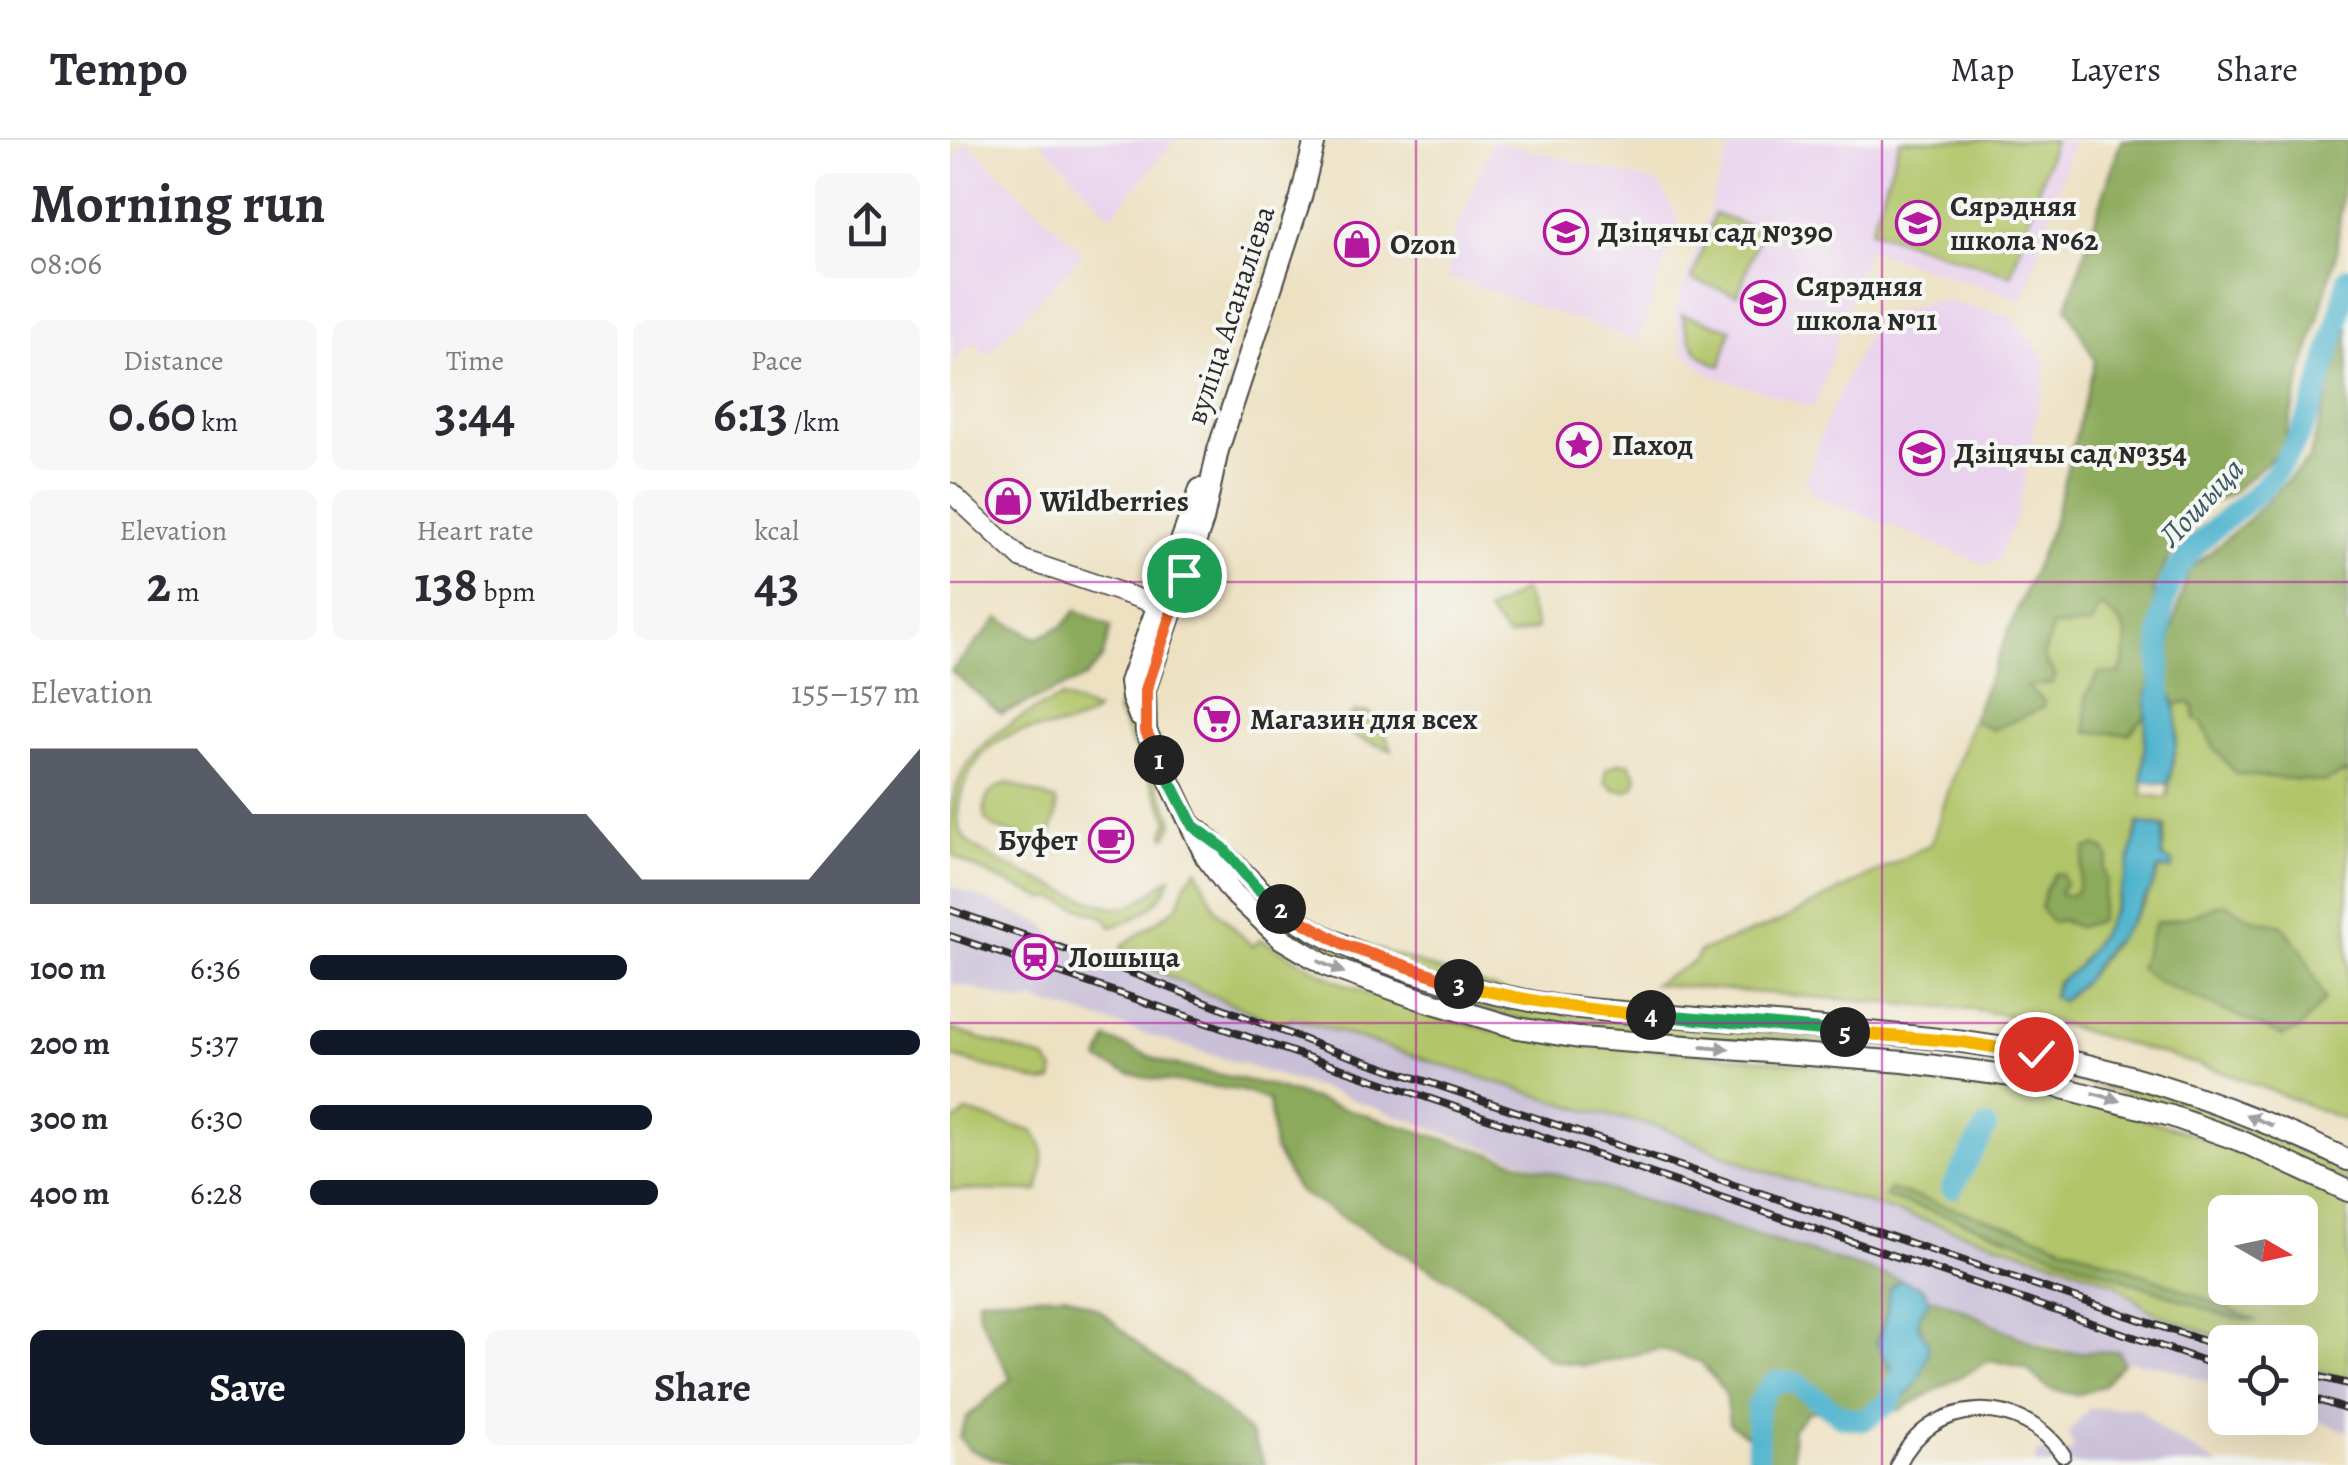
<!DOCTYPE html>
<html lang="en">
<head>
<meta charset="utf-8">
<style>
	:root { --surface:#fff; --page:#f7f7f7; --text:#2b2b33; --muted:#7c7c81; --line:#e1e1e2; --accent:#111827 }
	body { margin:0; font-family:Alegreya,serif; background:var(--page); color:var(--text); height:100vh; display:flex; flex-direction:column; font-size:38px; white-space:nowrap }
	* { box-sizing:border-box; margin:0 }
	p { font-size:32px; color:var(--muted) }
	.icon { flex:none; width:55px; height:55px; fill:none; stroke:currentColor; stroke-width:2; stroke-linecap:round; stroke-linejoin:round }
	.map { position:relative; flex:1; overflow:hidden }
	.details { display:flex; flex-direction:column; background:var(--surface); width:950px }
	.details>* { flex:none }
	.needle { width:65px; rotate:99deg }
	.buttons { position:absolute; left:1258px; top:1055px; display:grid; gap:20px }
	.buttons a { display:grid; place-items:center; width:110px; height:110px; border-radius:15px; background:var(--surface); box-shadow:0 10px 40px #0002; font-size:50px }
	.pin { position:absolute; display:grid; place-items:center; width:85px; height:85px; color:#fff; margin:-42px; border:5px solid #fff; border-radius:50%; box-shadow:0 2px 10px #0007 }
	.km { position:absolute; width:50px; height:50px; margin:-25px; border-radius:50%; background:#222; color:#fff; font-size:28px; line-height:50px; text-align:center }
	.round { display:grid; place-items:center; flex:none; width:105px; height:105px; border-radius:15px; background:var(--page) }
	.overview { display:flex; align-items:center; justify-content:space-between; height:170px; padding:0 30px }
	h1 { font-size:55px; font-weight:700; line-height:75px }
	.stats { display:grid; grid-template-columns:repeat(3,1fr); gap:15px; height:170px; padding:10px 30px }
	.stats div { display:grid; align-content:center; border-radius:15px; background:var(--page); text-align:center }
	.stats b { font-size:50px; font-weight:700 }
	.stats small { font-size:28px; font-weight:400 }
	.stats p { font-size:28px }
	.chart { height:280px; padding:20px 30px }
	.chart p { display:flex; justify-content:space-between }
	.chart svg { width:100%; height:180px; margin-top:10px; fill:var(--accent); opacity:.7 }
	.primary-button { display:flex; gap:20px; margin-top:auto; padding:20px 30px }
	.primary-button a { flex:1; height:115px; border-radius:15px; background:var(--accent); color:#fff; font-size:40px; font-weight:700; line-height:115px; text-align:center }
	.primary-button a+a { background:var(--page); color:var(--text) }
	ul { padding:0 30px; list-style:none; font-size:32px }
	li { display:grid; grid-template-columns:160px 120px 1fr; align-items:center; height:75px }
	li i { height:25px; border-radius:12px; background:var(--accent) }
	header { display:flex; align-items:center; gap:60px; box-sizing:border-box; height:140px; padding:0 50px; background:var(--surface); border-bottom:2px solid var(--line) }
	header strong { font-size:48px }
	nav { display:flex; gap:55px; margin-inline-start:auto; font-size:35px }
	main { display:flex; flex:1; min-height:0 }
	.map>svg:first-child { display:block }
</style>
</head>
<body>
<header>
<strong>Tempo</strong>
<nav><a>Map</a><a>Layers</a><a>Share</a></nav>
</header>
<main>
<section class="details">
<div class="overview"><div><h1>Morning run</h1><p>08:06</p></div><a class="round"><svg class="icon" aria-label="share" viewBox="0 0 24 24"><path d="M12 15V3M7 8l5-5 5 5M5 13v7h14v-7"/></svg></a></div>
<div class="stats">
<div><p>Distance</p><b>0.60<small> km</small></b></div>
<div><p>Time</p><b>3:44</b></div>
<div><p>Pace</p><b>6:13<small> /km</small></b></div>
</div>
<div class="stats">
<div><p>Elevation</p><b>2<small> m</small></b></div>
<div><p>Heart rate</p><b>138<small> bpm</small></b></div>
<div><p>kcal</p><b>43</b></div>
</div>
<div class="chart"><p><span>Elevation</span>155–157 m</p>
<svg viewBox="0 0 160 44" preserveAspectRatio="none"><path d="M0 44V6L10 6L20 6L30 6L40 22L50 22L60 22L70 22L80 22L90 22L100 22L110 38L120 38L130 38L140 38L150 22L160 6V44z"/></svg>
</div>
<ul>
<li><b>100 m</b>6:36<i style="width:52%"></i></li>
<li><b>200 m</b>5:37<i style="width:100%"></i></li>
<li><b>300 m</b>6:30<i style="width:56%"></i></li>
<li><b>400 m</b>6:28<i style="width:57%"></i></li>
</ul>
<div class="primary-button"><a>Save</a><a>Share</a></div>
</section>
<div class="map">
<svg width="1398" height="1325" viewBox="0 0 1398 1325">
	<rect width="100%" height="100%" fill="#f6f6f2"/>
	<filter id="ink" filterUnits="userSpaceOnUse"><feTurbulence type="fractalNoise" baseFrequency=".01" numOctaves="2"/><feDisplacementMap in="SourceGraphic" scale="20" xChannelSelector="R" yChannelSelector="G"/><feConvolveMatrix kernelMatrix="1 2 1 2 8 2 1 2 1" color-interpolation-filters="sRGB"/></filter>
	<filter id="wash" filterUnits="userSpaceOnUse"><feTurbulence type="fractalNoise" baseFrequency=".0048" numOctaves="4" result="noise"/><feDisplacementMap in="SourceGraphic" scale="40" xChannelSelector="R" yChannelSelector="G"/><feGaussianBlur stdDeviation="2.25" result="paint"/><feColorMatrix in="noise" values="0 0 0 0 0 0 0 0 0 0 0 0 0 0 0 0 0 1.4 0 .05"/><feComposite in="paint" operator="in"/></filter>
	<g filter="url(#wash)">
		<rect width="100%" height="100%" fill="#ede1c2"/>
		<path fill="#e9d2ed" d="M89,0H226L161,75Z
			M542,0L709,44L729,80L688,201L497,137L502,104Z
			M783,0H1123L1073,160L917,109L864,268L758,234L734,212L725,172Z
			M17,2L133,113L37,215L24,201L2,224L0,21Z
			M988,160L1060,175L1097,222L1068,371L1048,420L1036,424L864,356L856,343L875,283L927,175Z"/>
		<path fill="#c9bfd7" d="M0,746L96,785L103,796L255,849L329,885L343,878L631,969L711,987L805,1028L1008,1090L1165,1143L1202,1172L1281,1202H1275V1247L1209,1225L1139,1217L1032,1186L379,951L122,871L86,861L71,862L0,842Z
			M1350,1225L1398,1239V1292L1350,1274Z
			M1140,1268H1188L1217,1294L1269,1325H1085L1087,1311L1100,1314L1106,1322L1124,1309L1118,1293Z"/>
		<path fill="#b1c467" stroke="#6e7849" stroke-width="2.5" fill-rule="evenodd" d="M950,0H1104L1061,135L921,90Z
			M764,74L811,90L788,155L742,140Z
			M732,174L781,189L771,226C743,217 739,200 732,174Z
			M574,450L587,489L558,497L537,472Z
			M1151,466L1170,481L1179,501L1170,535L1189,581L1198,573L1192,632L1193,655L1217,658L1228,593L1226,565L1235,562L1243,565L1264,608L1395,634L1398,631V981L1273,932L1099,881L1022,870L704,844L745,821L749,812L826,783L981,704L1022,580L1043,590L1075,546L1105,535L1093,518L1102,487ZM1188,682L1216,686L1212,717L1224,723L1222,730L1210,729L1194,764L1135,840L1111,862L1102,857L1106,843L1125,829L1154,789L1175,741ZM1132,723L1128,787L1110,780L1105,733L1110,756H1120L1128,751ZM1273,763L1302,779L1332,785L1349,889L1333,896L1207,841L1205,783L1237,777Z
			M174,557L185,596L222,677L223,685L216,697L214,694L219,680L167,572Z
			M112,558L146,571C108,604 59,570 24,626C12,645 0,679 15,699C27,716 149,769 169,767C193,766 204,746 221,738C211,765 189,778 162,787L154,777L103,758L95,759C80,752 9,724 3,714C0,706 0,693 0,683C0,617 56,580 112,558Z
			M416,572L429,581L442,610L405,597L397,581L404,573Z
			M669,623H679L687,637L685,646L677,651L664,649L655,642L656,629Z
			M58,643L106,661L107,674L97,704L45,688L35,679C32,659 39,649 58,643Z
			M271,714L332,777L629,878L1037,913L1184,945L1256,968L1398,1030V1042C1294,998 1196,953 1085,930C931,899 772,905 617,887C569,881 523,866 478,852C411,830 356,814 306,762C290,746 279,735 271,714Z
			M247,729L267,771L303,807L310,799C339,812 363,831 392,843C445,865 500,880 555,894L1049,943L1163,969L1259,999L1398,1060V1239L1350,1225V1202H1281L1202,1172L1165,1143L1112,1123L805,1028L711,987L631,969L344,878L330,885L172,816V806L228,766L235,744ZM1275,1072H1350V1148H1275Z
			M0,889L95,919L104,930L102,941L94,943L0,916Z
			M17,972L82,991C100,1006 92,1030 88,1051L0,1050V985Z"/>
		<path fill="#8caa5c" stroke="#5c6a44" stroke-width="2.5" d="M1171,0H1398L1386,114L1332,309L1282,353L1240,374L1205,446L1198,573L1179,594L1137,592L1136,556L1149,533L1170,534C1180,498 1182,490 1151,466L1140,485L1102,487L1093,518L1105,535L1103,543L1076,547L1094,561L1093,568L1043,590L1022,580L1103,383L1145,221L1117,167Z
			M1398,185V474L1395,481L1398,484V631L1374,642L1286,634L1264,608L1253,584L1245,579L1243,565L1235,562L1226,565L1219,551L1221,494L1238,431L1296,382L1359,319Z
			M126,470L161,487L152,519L135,538L51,574L1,531L49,478L87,498L113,486Z
			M1145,706L1155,710L1159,718L1154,729L1157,740L1149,781L1128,787L1111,780L1102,782L1091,769L1095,750L1105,733L1112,734L1115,744L1110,750V755L1120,756L1127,751L1136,709Z
			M1274,763L1302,779L1332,785L1353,812L1375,860L1349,889L1333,896L1207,841L1189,828L1205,783L1237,777Z
			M157,899L216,923L318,945L951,1140L940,1148L936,1176L926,1202L943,1234L961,1251L978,1210L968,1179L980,1159C998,1156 1077,1206 1104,1211C1124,1215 1149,1211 1169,1211L1173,1223L1153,1246L1126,1255L1097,1248L1076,1228L1041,1220L949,1270L911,1276L859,1271L842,1290L844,1325H807L803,1301L779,1283L775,1253L751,1222L710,1209L634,1226L598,1219L540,1164L348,1051L324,1010L319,961C309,957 298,952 288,950C245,942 186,944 149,920Z
			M939,1049C1064,1085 1188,1129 1307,1181L1276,1176L1013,1081L935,1057Z
			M116,1155L150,1170L200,1215L252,1250L301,1294L315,1325H61L20,1310L9,1298L17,1277L61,1239L29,1175L28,1158Z"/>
		<path fill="#4fb4ce" stroke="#3d707c" stroke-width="2.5" d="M1211,548L1219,551C1234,580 1225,613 1218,644L1193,641L1197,552Z
			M1189,684L1214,687L1211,717L1223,724L1221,729L1209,728L1200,751L1169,797L1158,806L1135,840L1111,861L1103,857C1109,835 1113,841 1126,828C1133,820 1148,798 1154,789C1173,757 1180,719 1189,684Z
			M951,1140L971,1147L980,1159C977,1166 969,1172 968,1179C966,1189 974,1193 977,1202C982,1216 964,1253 951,1259L940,1245L942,1227C918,1199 931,1203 937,1173C939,1164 937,1156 940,1148Z"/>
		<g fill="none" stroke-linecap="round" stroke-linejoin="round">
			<path stroke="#4fb4ce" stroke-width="22" d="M1210,576C1212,533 1205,488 1219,447C1236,399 1291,374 1322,337C1367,283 1382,205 1398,138
				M1002,1048L1036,988
				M808,1325L807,1267L818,1248L826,1242H844L893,1277L914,1280L940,1262L956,1227"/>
		</g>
	</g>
	<g filter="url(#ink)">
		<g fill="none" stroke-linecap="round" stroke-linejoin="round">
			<defs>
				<path id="minor" d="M948,1325C980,1255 1073,1254 1113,1315"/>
				<path id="tertiary" d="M0,352L72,419L220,469"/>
				<path id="secondary" d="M365,0L351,57L268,310L253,380L195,550L196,591L256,717L281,751L332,799L377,826L473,860L568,888L629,898L954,922L1070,937L1221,976L1291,1001L1398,1051
					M189,576L182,558L180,542L250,349
					M244,687C276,711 298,742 328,766C396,821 524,852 609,866C743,880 879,885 1013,902C1147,919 1277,961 1398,1020"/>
			</defs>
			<use href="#minor" stroke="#484642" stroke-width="18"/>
			<use href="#tertiary" stroke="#484642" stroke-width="21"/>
			<use href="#secondary" stroke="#484642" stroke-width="24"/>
			<use href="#minor" stroke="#fff" stroke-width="14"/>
			<use href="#tertiary" stroke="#fff" stroke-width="18"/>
			<use href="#secondary" stroke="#fff" stroke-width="20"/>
			<defs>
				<path id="rail" d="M0,770L161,825L373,907L1275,1208
					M0,796L1275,1228
					M1350,1232L1398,1244
					M1350,1254L1398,1270"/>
			</defs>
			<use href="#rail" stroke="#2b2b2b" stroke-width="8"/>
			<use href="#rail" stroke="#f6f6f2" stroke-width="4" stroke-dasharray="11" stroke-linecap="butt"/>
		</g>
		<defs><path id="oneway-solid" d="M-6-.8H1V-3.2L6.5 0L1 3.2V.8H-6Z" transform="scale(2.5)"/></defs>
		<g fill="#a0a0a0">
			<use href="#oneway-solid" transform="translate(381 827) rotate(24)"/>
			<use href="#oneway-solid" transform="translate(765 908) rotate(4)"/>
			<use href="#oneway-solid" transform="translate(1156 957) rotate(16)"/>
			<use href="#oneway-solid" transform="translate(1309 980) rotate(-157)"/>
		</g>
	</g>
	<g fill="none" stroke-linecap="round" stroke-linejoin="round" filter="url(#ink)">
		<defs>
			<path id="split-1" d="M209,620L196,591V550L234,435"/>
			<path id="split-2" d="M209,620L243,686L273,708L305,746L331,769"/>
			<path id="split-3" d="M331,769L394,805L509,844"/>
			<path id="split-4" d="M509,844C573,861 635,870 701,875"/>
			<path id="split-5" d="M701,875L895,892"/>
			<path id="split-6" d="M895,892L1012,902L1086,914"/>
		</defs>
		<use href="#split-1" stroke="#fff" stroke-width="20"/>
		<use href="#split-2" stroke="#fff" stroke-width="20"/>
		<use href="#split-3" stroke="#fff" stroke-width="20"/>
		<use href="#split-4" stroke="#fff" stroke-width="20"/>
		<use href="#split-5" stroke="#fff" stroke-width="20"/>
		<use href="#split-6" stroke="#fff" stroke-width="20"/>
		<use href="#split-1" stroke="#f0652b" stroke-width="12"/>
		<use href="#split-2" stroke="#22a559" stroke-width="12"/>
		<use href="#split-3" stroke="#f0652b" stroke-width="12"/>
		<use href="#split-4" stroke="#f5b400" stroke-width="12"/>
		<use href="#split-5" stroke="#22a559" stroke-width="12"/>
		<use href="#split-6" stroke="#f5b400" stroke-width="12"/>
	</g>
	<path fill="none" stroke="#b5179e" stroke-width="2.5" stroke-opacity="0.55" d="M466,0V1325M932,0V1325M0,442H1398M0,883H1398"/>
	<defs>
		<symbol id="school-ring" viewBox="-11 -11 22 22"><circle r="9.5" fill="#f6f6f2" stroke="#b5179e" stroke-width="1.5"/><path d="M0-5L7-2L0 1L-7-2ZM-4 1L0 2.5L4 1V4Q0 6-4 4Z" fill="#b5179e"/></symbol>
		<symbol id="shop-ring" viewBox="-11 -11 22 22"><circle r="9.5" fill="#f6f6f2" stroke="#b5179e" stroke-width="1.5"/><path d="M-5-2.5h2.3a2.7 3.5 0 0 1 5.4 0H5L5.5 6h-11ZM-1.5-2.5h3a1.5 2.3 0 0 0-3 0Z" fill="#b5179e"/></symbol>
		<symbol id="sight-ring" viewBox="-11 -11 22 22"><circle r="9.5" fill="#f6f6f2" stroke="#b5179e" stroke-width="1.5"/><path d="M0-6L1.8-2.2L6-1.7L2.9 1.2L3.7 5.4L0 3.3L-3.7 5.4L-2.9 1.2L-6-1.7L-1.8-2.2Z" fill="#b5179e"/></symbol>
		<symbol id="supermarket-ring" viewBox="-11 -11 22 22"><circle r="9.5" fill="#f6f6f2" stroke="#b5179e" stroke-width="1.5"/><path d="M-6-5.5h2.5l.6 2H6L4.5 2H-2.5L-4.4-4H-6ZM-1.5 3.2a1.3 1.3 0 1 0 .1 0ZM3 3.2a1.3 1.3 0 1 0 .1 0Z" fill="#b5179e"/></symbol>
		<symbol id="cafe-ring" viewBox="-11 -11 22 22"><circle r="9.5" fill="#f6f6f2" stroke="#b5179e" stroke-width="1.5"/><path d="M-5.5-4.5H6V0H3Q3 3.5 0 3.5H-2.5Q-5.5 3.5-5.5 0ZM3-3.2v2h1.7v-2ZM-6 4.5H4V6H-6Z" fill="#b5179e"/></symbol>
		<symbol id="station-ring" viewBox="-11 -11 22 22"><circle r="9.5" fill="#f6f6f2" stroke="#b5179e" stroke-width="1.5"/><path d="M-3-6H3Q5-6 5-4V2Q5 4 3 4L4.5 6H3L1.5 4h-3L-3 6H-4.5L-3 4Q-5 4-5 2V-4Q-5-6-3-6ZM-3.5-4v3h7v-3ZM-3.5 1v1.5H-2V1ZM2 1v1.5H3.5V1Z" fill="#b5179e"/></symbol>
	</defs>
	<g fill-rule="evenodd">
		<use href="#school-ring" x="943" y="58" width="50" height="50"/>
		<use href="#school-ring" x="591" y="67" width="50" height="50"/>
		<use href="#shop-ring" x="382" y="79" width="50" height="50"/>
		<use href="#school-ring" x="788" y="138" width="50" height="50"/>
		<use href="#sight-ring" x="604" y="280" width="50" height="50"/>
		<use href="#school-ring" x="947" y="288" width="50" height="50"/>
		<use href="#shop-ring" x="33" y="336" width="50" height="50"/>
		<use href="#supermarket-ring" x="242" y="554" width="50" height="50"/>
		<use href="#cafe-ring" x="136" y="675" width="50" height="50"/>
		<use href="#station-ring" x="60" y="792" width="50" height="50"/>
	</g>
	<g text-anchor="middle" stroke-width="8" stroke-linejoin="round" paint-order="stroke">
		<g font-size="30" font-weight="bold" fill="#2b2b2b" stroke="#f6f6f2" text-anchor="start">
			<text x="1000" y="76">Сярэдняя<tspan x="1000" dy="34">школа №62</tspan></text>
			<text x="648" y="102">Дзіцячы сад №390</text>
			<text x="440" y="114">Ozon</text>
			<text x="846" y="156">Сярэдняя<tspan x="846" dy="34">школа №11</tspan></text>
			<text x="662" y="315">Паход</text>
			<text x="1004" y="323">Дзіцячы сад №354</text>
			<text x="90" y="371">Wildberries</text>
			<text x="300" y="589">Магазин для всех</text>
			<text x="128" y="710" text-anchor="end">Буфет</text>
			<text x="118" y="827">Лошыца</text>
		</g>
		<g font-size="30" fill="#2b2b2b" stroke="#f6f6f2">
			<text transform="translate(280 175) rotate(-72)" y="10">вуліца Асаналіева</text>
		</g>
		<g font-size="32" font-style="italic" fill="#385b64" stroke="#f6f6f2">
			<text transform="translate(1251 362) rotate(-47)" y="11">Лошыца</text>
		</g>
	</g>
</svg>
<div class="buttons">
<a><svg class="needle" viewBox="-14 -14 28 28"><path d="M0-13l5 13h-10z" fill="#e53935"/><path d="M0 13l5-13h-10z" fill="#7c7c81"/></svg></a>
<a><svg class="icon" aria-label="locate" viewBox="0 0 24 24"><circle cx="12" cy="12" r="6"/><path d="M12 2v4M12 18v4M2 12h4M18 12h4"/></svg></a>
</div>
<div class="pin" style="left:234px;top:435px;background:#1e9e55"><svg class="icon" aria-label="arrive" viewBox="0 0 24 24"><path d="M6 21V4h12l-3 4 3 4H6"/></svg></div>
<div class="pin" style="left:1086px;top:914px;background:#d93025"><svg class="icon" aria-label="check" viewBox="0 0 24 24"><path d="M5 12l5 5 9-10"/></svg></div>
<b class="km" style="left:209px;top:620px">1</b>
<b class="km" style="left:331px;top:769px">2</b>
<b class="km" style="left:509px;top:844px">3</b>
<b class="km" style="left:701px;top:875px">4</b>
<b class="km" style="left:895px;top:892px">5</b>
</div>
</main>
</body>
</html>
